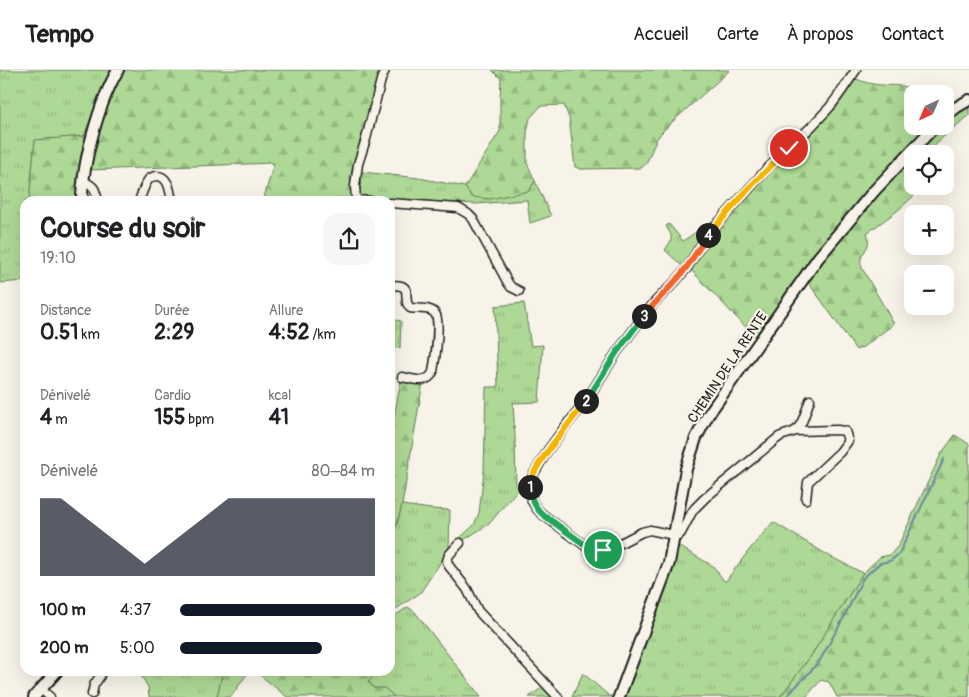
<!DOCTYPE html>
<html lang="fr">
<head>
<meta charset="utf-8">
<style>
	:root { --surface:#fff; --page:#f6f6f6; --text:#202124; --muted:#757577; --line:#e0e0e0; --accent:#111827 }
	body { margin:0; font-family:Pangolin,sans-serif; background:var(--page); color:var(--text); height:100vh; display:flex; flex-direction:column; font-size:19px; white-space:nowrap }
	* { box-sizing:border-box; margin:0 }
	p { font-size:16px; color:var(--muted) }
	.icon { flex:none; width:28px; height:28px; fill:none; stroke:currentColor; stroke-width:2; stroke-linecap:round; stroke-linejoin:round }
	.map { position:relative; flex:1; overflow:hidden }
	.side { position:absolute; left:20px; top:126px; width:375px; height:480px; display:flex; flex-direction:column; background:var(--surface); border-radius:15px; box-shadow:0 5px 20px #0002 }
	.side>* { flex:none }
	.needle { width:32px; rotate:224deg }
	.buttons { position:absolute; left:904px; top:15px; display:grid; gap:10px }
	.buttons a { display:grid; place-items:center; width:50px; height:50px; border-radius:10px; background:var(--surface); box-shadow:0 5px 20px #0002; font-size:25px }
	.pin { position:absolute; display:grid; place-items:center; width:42px; height:42px; color:#fff; margin:-21px; border:2px solid #fff; border-radius:50%; box-shadow:0 1px 5px #0007 }
	.km { position:absolute; width:25px; height:25px; margin:-12px; border-radius:50%; background:#222; color:#fff; font-size:14px; line-height:25px; text-align:center }
	.round { display:grid; place-items:center; flex:none; width:52px; height:52px; border-radius:15px; background:var(--page) }
	.head { display:flex; align-items:center; justify-content:space-between; height:85px; padding:0 20px }
	h1 { font-size:28px; font-weight:700; line-height:38px }
	.stats { display:grid; grid-template-columns:repeat(3,1fr); gap:8px; height:85px; padding:5px 20px }
	.stats div { display:grid; align-content:center }
	.stats b { font-size:21px; font-weight:700 }
	.stats small { font-size:14px; font-weight:400 }
	.stats p { font-size:14px }
	.chart { height:140px; padding:10px 20px }
	.chart p { display:flex; justify-content:space-between }
	.chart svg { width:100%; height:90px; margin-top:5px; fill:var(--accent); opacity:.7 }
	ul { padding:0 20px; list-style:none; font-size:16px }
	li { display:grid; grid-template-columns:80px 60px 1fr; align-items:center; height:38px }
	li i { height:12px; border-radius:6px; background:var(--accent) }
	header { display:flex; align-items:center; gap:30px; box-sizing:border-box; height:70px; padding:0 25px; background:var(--surface); border-bottom:1px solid var(--line) }
	header strong { font-size:24px }
	nav { display:flex; gap:28px; margin-inline-start:auto; font-size:18px }
	.map>svg:first-child { display:block }
</style>
</head>
<body>
<header>
<strong>Tempo</strong>
<nav><a>Accueil</a><a>Carte</a><a>À propos</a><a>Contact</a></nav>
</header>
<div class="map">
<svg width="969" height="627" viewBox="0 0 969 627">
	<defs>
		<pattern id="grass-tufts" width="24" height="20" patternUnits="userSpaceOnUse" patternTransform="scale(1.25)"><rect width="24" height="20" fill="#add895"/><path d="M3 7l-1-3M5 7V3M7 7l1-3M15 17l-1-3M17 17v-4M19 17l1-3" fill="none" stroke="#94b980"/></pattern>
		<pattern id="forest-firs" width="22" height="20" patternUnits="userSpaceOnUse" patternTransform="scale(1.25)"><rect width="22" height="20" fill="#add895"/><path d="M5 1l3.5 6h-7zM16 11l3.5 6h-7z" fill="#94b980"/></pattern>
	</defs>
	<rect width="100%" height="100%" fill="#f7f3e8"/>
	<filter id="ink" filterUnits="userSpaceOnUse"><feTurbulence type="fractalNoise" baseFrequency=".02" numOctaves="2"/><feDisplacementMap in="SourceGraphic" scale="10" xChannelSelector="R" yChannelSelector="G"/><feConvolveMatrix kernelMatrix="1 2 1 2 8 2 1 2 1" color-interpolation-filters="sRGB"/></filter>
	<g filter="url(#ink)">
		<path fill="url(#grass-tufts)" stroke="#647a58" d="M0,0H112L106,9L84,66L35,71L29,131H25V211L0,213Z
			M362,102L419,108L465,117L472,127L529,121L535,111L551,146L530,153L527,130L476,134L359,128Z
			M719,146L697,172L682,196L665,180L671,171V165L666,156L669,154L683,171Z
			M524,233L531,276L543,275L539,332L513,333L515,367L516,416L519,418L489,454L462,471L460,468L474,455L479,443L484,401L486,317H498L495,236Z
			M390,249L401,251L400,278L390,277Z
			M402,435L431,439L450,440L449,480L420,523L390,543V455L396,457Z
			M773,452L831,487L863,503L811,586L780,627H625L671,499L675,474L713,496L725,512L750,479Z
			M408,537L415,542L481,627H393V626L374,618L368,611L378,601H390V549Z
			M141,601H223L217,627H149L148,617L140,604Z
			M583,603L609,626H615L614,627H572Z
			M544,616L554,627H529Z"/>
		<path fill="url(#forest-firs)" stroke="#647a58" d="M123,0H382L377,11L350,108L352,131H263L274,93L89,100L106,36Z
			M492,0H730L671,53L661,63L656,70L646,94L641,98L581,99L575,97L569,48L564,35L541,36L530,48L527,63V93L535,111L529,121L490,129L472,127L465,117L500,61V29L501,9Z
			M853,8C860,10 866,13 873,14C889,17 906,12 920,24H912V56H930L758,270L690,199C726,137 781,88 833,39L841,28Z
			M969,36V46L963,50L935,74V84H913L940,56H945V52L953,45Z
			M84,66L77,131H29L35,70Z
			M912,85V116H925L897,141L867,163C868,166 869,171 868,175C864,185 858,186 862,198L894,254L863,277L856,280L821,230L806,210L829,179Z
			M401,311L423,312L402,435L396,457L390,455V367Z
			M955,365L969,374V627H837L829,612L821,610L806,627H780L811,586L863,503L880,487L890,485L898,476L941,384Z
			M223,601H249L231,627H217Z
			M255,601H378L368,612L374,618H384L394,626L393,627H287Z"/>
		<g fill="none" stroke-linecap="round" stroke-linejoin="round">
			<path stroke="#6b89a2" stroke-width="2" d="M786,627L819,592L844,547L863,508L880,493L890,491L899,484L944,389"/>
			<defs>
				<path id="minor" d="M83,111C95,116 95,119 98,131
					M356,130L370,131
					M139,131C142,124 144,115 149,109C152,107 153,106 157,106C169,106 170,122 172,131
					M356,131L355,116L358,94L366,69L381,10L385,0
					M390,133L458,138L468,144L473,149L508,213L511,217L519,221
					M390,215C396,216 403,214 406,220L407,233L410,238C416,239 424,238 430,240C433,241 435,243 436,245C440,256 435,290 433,302C427,315 414,309 402,307
					M810,330C806,339 803,356 795,361C790,364 784,364 779,367L705,428L695,438L692,442L681,463L678,466L650,460L642,462L609,479C601,480 595,480 587,477L542,444L537,439L532,431L530,416L533,405L548,380L565,357L584,334L617,282L643,247L654,233L674,213L687,198L701,175L712,160L766,100L811,57L829,38C839,26 847,13 856,0
					M795,361L837,360L845,361L848,371L840,382L808,412L806,429
					M460,473L449,485L447,491L449,496L467,519L478,541L558,627
					M41,619L50,627
					M92,624L94,615L100,606"/>
				<path id="tertiary" d="M945,46L957,37L969,30
					M82,131C82,94 99,32 118,0
					M34,627L57,601
					M619,627L669,493L686,399L696,368L708,345L818,188L874,121L935,56"/>
			</defs>
			<use href="#minor" stroke="#1c1c1c" stroke-width="11"/>
			<use href="#tertiary" stroke="#1c1c1c" stroke-width="14"/>
			<use href="#minor" stroke="#f7f3e8" stroke-width="8"/>
			<use href="#tertiary" stroke="#f7f3e8" stroke-width="10"/>
		</g>
	</g>
	<g fill="none" stroke-linecap="round" stroke-linejoin="round" filter="url(#ink)">
		<defs>
			<path id="split-1" d="M530,417C530,428 534,436 542,444L588,477L593,479L603,480"/>
			<path id="split-2" d="M530,417C531,406 537,397 543,388C556,368 572,351 586,331"/>
			<path id="split-3" d="M586,331L617,282L644,246"/>
			<path id="split-4" d="M644,246C657,229 674,215 686,198C694,187 700,176 708,165"/>
			<path id="split-5" d="M708,165L753,114L789,78"/>
		</defs>
		<use href="#split-1" stroke="#fff" stroke-width="10"/>
		<use href="#split-2" stroke="#fff" stroke-width="10"/>
		<use href="#split-3" stroke="#fff" stroke-width="10"/>
		<use href="#split-4" stroke="#fff" stroke-width="10"/>
		<use href="#split-5" stroke="#fff" stroke-width="10"/>
		<use href="#split-1" stroke="#22a559" stroke-width="6"/>
		<use href="#split-2" stroke="#f5b400" stroke-width="6"/>
		<use href="#split-3" stroke="#22a559" stroke-width="6"/>
		<use href="#split-4" stroke="#f0652b" stroke-width="6"/>
		<use href="#split-5" stroke="#f5b400" stroke-width="6"/>
	</g>
	<g text-anchor="middle" stroke-width="4.5" stroke-linejoin="round" paint-order="stroke">
		<g font-size="14" fill="#1c1c1c" stroke="#f7f3e8">
			<text transform="translate(727 297) rotate(-56)" y="5">CHEMIN DE LA RENTE</text>
		</g>
	</g>
</svg>
<div class="buttons">
<a><svg class="needle" viewBox="-14 -14 28 28"><path d="M0-13l5 13h-10z" fill="#e53935"/><path d="M0 13l5-13h-10z" fill="#757577"/></svg></a>
<a><svg class="icon" aria-label="locate" viewBox="0 0 24 24"><circle cx="12" cy="12" r="6"/><path d="M12 2v4M12 18v4M2 12h4M18 12h4"/></svg></a>
<a>+</a>
<a>−</a>
</div>
<div class="pin" style="left:603px;top:480px;background:#1e9e55"><svg class="icon" aria-label="arrive" viewBox="0 0 24 24"><path d="M6 21V4h12l-3 4 3 4H6"/></svg></div>
<div class="pin" style="left:789px;top:78px;background:#d93025"><svg class="icon" aria-label="check" viewBox="0 0 24 24"><path d="M5 12l5 5 9-10"/></svg></div>
<b class="km" style="left:530px;top:417px">1</b>
<b class="km" style="left:586px;top:331px">2</b>
<b class="km" style="left:644px;top:246px">3</b>
<b class="km" style="left:708px;top:165px">4</b>
<section class="side">
<div class="head"><div><h1>Course du soir</h1><p>19:10</p></div><a class="round"><svg class="icon" aria-label="share" viewBox="0 0 24 24"><path d="M12 15V3M7 8l5-5 5 5M5 13v7h14v-7"/></svg></a></div>
<div class="stats">
<div><p>Distance</p><b>0.51<small> km</small></b></div>
<div><p>Durée</p><b>2:29</b></div>
<div><p>Allure</p><b>4:52<small> /km</small></b></div>
</div>
<div class="stats">
<div><p>Dénivelé</p><b>4<small> m</small></b></div>
<div><p>Cardio</p><b>155<small> bpm</small></b></div>
<div><p>kcal</p><b>41</b></div>
</div>
<div class="chart"><p><span>Dénivelé</span>80–84 m</p>
<svg viewBox="0 0 160 44" preserveAspectRatio="none"><path d="M0 44V6L10 6L20 14L30 22L40 30L50 38L60 30L70 22L80 14L90 6L100 6L110 6L120 6L130 6L140 6L150 6L160 6V44z"/></svg>
</div>
<ul>
<li><b>100 m</b>4:37<i style="width:100%"></i></li>
<li><b>200 m</b>5:00<i style="width:73%"></i></li>
</ul>
</section>
</div>
</body>
</html>
